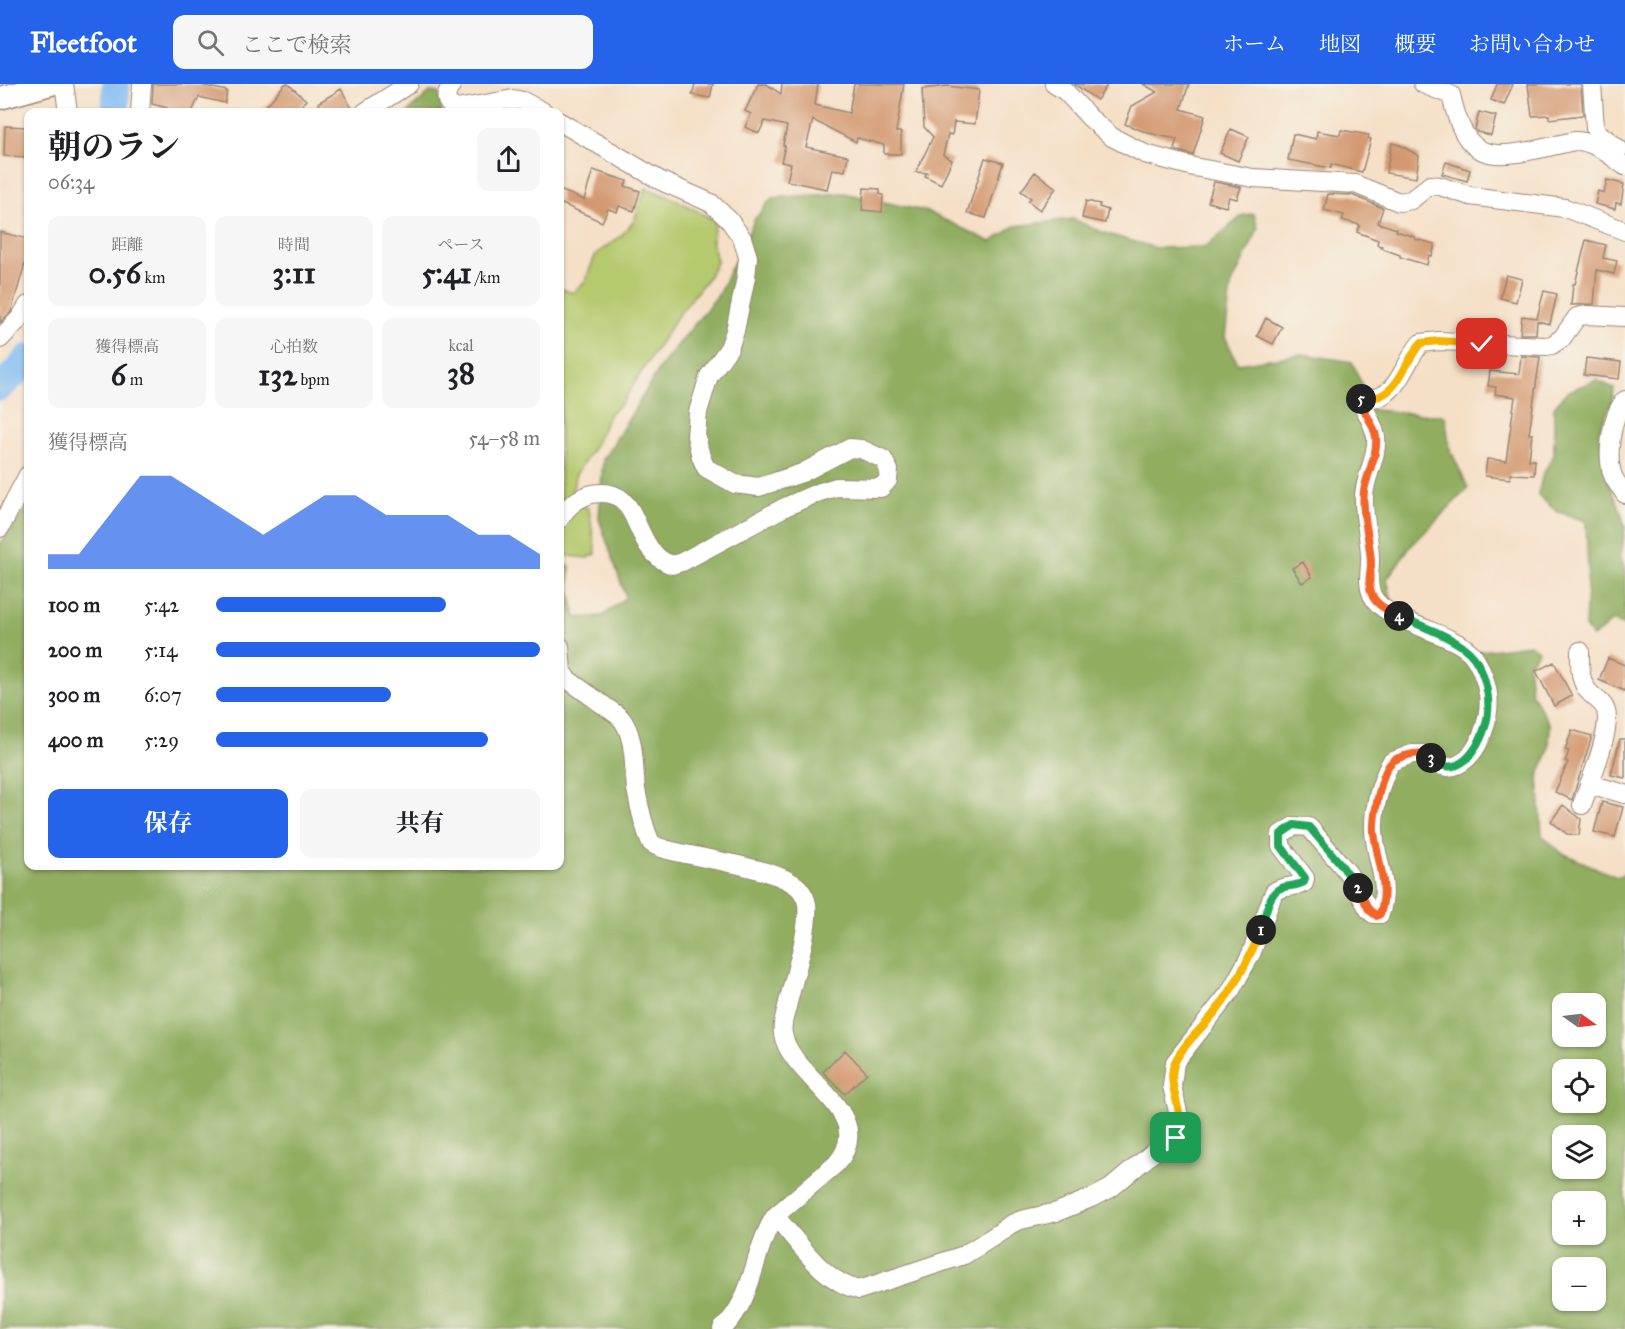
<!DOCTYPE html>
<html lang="ja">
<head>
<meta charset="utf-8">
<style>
	:root { --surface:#fff; --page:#f6f6f6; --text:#202124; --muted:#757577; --accent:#2563eb }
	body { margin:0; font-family:"IM FELL Great Primer","Noto Serif JP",serif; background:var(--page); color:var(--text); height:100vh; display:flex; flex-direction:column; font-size:22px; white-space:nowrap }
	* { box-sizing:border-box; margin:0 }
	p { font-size:20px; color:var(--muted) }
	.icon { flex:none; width:33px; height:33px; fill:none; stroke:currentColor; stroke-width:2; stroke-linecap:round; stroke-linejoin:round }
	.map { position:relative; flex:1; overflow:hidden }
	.drawer { position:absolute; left:24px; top:24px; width:540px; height:762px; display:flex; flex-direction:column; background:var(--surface); border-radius:12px; box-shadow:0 2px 4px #0004 }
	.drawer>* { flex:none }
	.needle { width:39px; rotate:104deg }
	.controls { position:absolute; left:1552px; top:909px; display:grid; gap:12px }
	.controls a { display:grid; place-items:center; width:54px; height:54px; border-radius:12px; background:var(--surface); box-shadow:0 2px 4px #0004; font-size:30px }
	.pin { position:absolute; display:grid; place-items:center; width:51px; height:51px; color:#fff; margin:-26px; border-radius:12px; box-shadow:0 3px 9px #0006 }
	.km { position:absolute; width:30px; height:30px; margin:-15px; border-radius:50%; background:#222; color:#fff; font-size:16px; line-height:30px; text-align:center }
	.round { display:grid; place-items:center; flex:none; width:63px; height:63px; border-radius:12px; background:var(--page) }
	.summary { display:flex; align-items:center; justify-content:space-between; height:102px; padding:0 24px }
	h1 { font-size:33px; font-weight:700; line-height:45px }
	.stats { display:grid; grid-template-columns:repeat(3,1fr); gap:9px; height:102px; padding:6px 24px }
	.stats div { display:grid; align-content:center; border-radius:12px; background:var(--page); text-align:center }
	.stats b { font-size:30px; font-weight:700 }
	.stats small { font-size:16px; font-weight:400 }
	.stats p { font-size:16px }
	.chart { height:168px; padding:12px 24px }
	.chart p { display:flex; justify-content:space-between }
	.chart svg { width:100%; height:108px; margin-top:6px; fill:var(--accent); opacity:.7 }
	.action { display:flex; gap:12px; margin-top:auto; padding:12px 24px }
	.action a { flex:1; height:69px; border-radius:12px; background:var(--accent); color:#fff; font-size:24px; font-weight:700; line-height:69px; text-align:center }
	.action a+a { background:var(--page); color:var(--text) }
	ul { padding:0 24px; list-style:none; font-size:20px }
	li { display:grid; grid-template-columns:96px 72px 1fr; align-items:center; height:45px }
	li i { height:15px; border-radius:8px; background:var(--accent) }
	header { display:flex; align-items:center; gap:36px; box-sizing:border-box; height:84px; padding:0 30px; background:var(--accent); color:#fff }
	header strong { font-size:28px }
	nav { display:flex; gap:33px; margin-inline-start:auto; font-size:21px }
	.search { width:420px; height:54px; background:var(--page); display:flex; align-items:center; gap:15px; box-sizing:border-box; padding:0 21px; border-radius:12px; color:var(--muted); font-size:22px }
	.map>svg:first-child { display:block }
</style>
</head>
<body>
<header>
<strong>Fleetfoot</strong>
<div class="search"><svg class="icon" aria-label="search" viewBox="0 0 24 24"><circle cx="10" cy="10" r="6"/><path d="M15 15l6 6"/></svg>ここで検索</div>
<nav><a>ホーム</a><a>地図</a><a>概要</a><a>お問い合わせ</a></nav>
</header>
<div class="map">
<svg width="1625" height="1245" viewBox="0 0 1625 1245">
	<rect width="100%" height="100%" fill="#f7f3e8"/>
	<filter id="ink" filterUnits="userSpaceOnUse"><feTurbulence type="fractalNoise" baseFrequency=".0167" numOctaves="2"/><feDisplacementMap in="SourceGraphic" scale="12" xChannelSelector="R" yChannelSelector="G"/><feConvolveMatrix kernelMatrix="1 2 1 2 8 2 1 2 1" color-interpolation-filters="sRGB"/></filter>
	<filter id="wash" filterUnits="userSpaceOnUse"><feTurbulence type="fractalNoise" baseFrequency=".008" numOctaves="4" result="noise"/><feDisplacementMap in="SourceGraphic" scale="24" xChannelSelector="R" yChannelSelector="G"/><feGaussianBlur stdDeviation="1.35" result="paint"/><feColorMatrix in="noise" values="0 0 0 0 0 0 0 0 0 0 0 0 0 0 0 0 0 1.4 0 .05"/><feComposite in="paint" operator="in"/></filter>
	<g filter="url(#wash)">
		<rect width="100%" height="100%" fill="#f5e0c7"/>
		<path fill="#b5c96e" stroke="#787a46" stroke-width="1.5" d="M646,104L677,116L715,137L712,159L717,177L707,195L676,234L621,320L610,329L595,361L575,392L572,412L589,426L596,470L588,474L560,471V204L573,209L585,197L596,170L621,152L634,137Z"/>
		<path fill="#90ad61" stroke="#666c40" stroke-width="1.5" fill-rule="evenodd" d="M430,8L439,9L442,28H408Z
			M844,109L928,128L991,158L1015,142L1073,135L1104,149L1156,164L1205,163L1243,131L1254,130L1258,145L1231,202L1225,253L1238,280L1302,270L1352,278L1373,326L1445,332L1450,365L1468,404L1409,464L1387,495L1392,518L1430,541L1465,569L1531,561L1539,567L1528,580L1531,609L1550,641L1549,665L1538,693L1542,751L1560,768L1616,793L1625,790V1245H0V460L28,422V782H560V481L570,482L569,504L576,534L603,532L626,513L599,435L603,376L662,281L718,211L755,135L772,114ZM1563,920H1596V952H1563ZM1563,986H1596V1018H1563ZM1563,1052H1596V1084H1563ZM1563,1118H1596V1150H1563ZM1563,1184H1596V1216H1563Z
			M1596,296L1614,304L1612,319L1599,346L1604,388L1619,422L1625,443L1621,474L1625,487V542L1612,537L1593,553L1585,543L1588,483L1586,437L1556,427L1538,411L1543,390L1554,371V323L1566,308Z"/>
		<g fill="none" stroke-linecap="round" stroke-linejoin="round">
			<path stroke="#80bbf2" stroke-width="28" d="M116,0V28
				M0,303L18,287L28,274"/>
		</g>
		<g id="blocks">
			<path fill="#d3986f" d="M153,0H205V2L227,7L225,19L199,13L192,28H164L167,24L152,20Z
				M285,0H288L306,16L296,28H261Z
				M695,0H713L710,14L692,11Z
				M758,0H766L781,10L782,0H818L815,21L849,29L854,0H904L896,48H901V70H884V61L857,54L856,58L813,36L806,63L848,72L845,87L832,85L827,105L787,97L791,80L781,78L785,62L783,61L787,42L765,37L759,49L745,43L751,30L745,27Z
				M1074,0H1108L1097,16Z
				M1143,0H1189L1181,25L1205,32L1193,71L1174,66L1177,55L1148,49L1125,40L1132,22L1157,8Z
				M1497,0H1513L1504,21L1491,16Z
				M1528,0H1581L1583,31L1549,35V31L1532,32Z
				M947,2L979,6L975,40L954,38L952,51L948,50L943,71L952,76L941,100L925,92L927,89L916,88L933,53L924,43L922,5Z
				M341,5L354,28H324L318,19Z
				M1479,28L1496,32L1491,51L1477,48L1475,45Z
				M5,42L28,43V73L4,72Z
				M1231,45L1249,53L1238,77L1220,69Z
				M1341,46L1369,51L1368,54L1371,55L1362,88L1331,80V84L1288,76L1293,50L1316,55L1317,47L1340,51Z
				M1392,59L1400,61L1419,72L1416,94L1386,89Z
				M985,74L1003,79L986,134L967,129Z
				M1446,78L1470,86L1467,97L1442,90Z
				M593,86L627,97L625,102L640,107L634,127L619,122L617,128L608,125L602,138L560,119V106L584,116Z
				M1035,88L1056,104L1040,126L1028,117L1031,114L1021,107Z
				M1607,96L1624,100L1621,120L1616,119L1615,125L1595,120L1598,107L1604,109Z
				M1214,98L1241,103L1237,115L1229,113L1226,123L1208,118Z
				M864,104L880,105V110L883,111L882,128L862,126Z
				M1328,110L1352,111L1383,124L1378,139L1397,145L1396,147L1415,153V155L1435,160L1432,172L1429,171L1427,181L1400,173V171L1381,164L1382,162L1377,161L1378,156L1357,148L1360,141L1342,136L1344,131L1324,126Z
				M1086,117L1100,120L1099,123L1108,126L1105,139L1082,134Z
				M0,148L28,155V176H26L11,228L0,239Z
				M1586,156L1606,161L1603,174L1617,177L1614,190L1597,186L1594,220L1571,221L1573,200H1575Z
				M1506,191L1522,195L1516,218L1500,214Z
				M1544,207L1557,210L1550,240L1537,237L1536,250H1520L1522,232L1537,234Z
				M1266,234L1282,243L1273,260L1257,252Z
				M1521,272L1540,273L1529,350H1532L1529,376H1535L1534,391L1510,390V395L1485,392L1487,375L1506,377L1515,313L1495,310L1496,303L1488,302L1490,287L1519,290Z
				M1586,274L1621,278L1619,295L1584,291Z
				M1303,478L1312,493L1302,499L1292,484Z
				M1608,574L1625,581V607L1599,596Z
				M1554,578L1572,612L1554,622L1536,587Z
				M1572,646L1592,652L1572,716L1555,708L1568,678L1565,677L1569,667L1565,666Z
				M1620,655H1625V694L1611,691Z
				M1602,718L1623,723L1615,753L1594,748Z
				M1563,721L1581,735L1579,751L1567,750L1551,737Z
				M845,966L867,989L845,1010L823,988Z"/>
		</g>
	</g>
	<g filter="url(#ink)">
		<use href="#blocks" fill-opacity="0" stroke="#988572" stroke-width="1.5"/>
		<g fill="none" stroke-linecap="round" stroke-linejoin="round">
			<defs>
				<path id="minor" d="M64,0L68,28
					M452,0C445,11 443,18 456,25L513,15L523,17L544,28
					M1054,0L1065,7L1090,34L1112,53L1145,70L1194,83L1253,94L1355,100L1399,118L1411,116L1430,101L1440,102L1470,112L1565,124L1625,147
					M1423,0L1451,11C1466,78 1488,76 1549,63C1557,61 1567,58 1576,57C1594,57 1611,72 1625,82
					M1592,0L1595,44L1597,48L1619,65
					M140,28L142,0
					M365,28L409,0
					M560,38L661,97L711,119L729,136L742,154L748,173L746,193L735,247L729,264L709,292L698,328L696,352L701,373L706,384L735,400L759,403L802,389L850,364L861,365L883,375L889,386L888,396L881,404L836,403L817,409L785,423L682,478L672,481C628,466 645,400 592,410C579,413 566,423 560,435
					M0,255L20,234L28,221
					M1625,316C1611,332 1605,375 1614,394C1617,400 1622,405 1625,410
					M0,444L28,391
					M560,562L562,588L567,595L620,633C636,651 633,682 636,705C639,722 644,743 651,759C659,765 672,767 681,769C710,776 779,785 799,804C803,809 806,814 807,820C810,845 793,896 787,923C785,931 781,941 783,950C790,994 881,1030 836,1080L775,1132C752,1168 755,1215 722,1245
					M1580,567C1580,583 1579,599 1591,610C1597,616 1604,619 1606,627C1612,646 1589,700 1582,721
					M1589,700L1625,710
					M775,1132C800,1159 822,1197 859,1206L964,1171L996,1151L1011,1140L1021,1136L1057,1128L1096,1112L1111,1104L1155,1067L1176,1054L1181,1048V1041L1172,1002L1175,978L1230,908L1251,870L1274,808C1283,801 1294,804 1304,799L1305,794L1281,762V750L1294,742L1309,743L1348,789L1369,826L1373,830H1380C1391,798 1375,777 1374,746C1373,724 1381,697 1391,678L1412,670H1425C1432,675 1439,684 1448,683C1477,682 1492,633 1488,610C1486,597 1479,577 1470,568C1448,547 1383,537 1372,511C1366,498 1371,485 1370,471C1369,450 1363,432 1364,412C1365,392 1378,373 1376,353C1374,340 1366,328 1360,316C1366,313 1373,315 1379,313C1400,305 1407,274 1421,259L1439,257L1546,262L1552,261L1562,254L1577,233L1586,231L1625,233"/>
				<path id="major" d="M0,14L51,0"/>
			</defs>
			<use href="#minor" stroke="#988572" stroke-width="20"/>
			<use href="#major" stroke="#988572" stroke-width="25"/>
			<use href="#minor" stroke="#fff" stroke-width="18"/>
			<use href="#major" stroke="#fff" stroke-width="22"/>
		</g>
	</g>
	<g fill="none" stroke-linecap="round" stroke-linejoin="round" filter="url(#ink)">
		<defs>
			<path id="split-1" d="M1176,1054C1190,1036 1164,1001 1175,978C1184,959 1203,944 1216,927C1235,903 1249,875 1261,846"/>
			<path id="split-2" d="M1261,846C1265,834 1268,808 1281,804C1289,801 1296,803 1304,798L1305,794L1281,762V750L1294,741L1309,743L1339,778L1358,804"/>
			<path id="split-3" d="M1358,804L1369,826L1377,832L1380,830C1390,801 1377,777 1374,748C1373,734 1381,687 1392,678C1395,675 1401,673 1405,672C1415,669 1423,668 1431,674"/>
			<path id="split-4" d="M1399,532C1420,542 1452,552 1469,568C1483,581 1490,610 1488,628C1486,654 1461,702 1431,674"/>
			<path id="split-5" d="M1361,315C1361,326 1374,339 1376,353C1378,371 1367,389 1364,407C1361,432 1371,456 1371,481C1370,493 1367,502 1373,513C1378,522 1389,527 1399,532"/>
			<path id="split-6" d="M1361,315C1367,313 1374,314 1380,312C1401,303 1406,275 1421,259L1439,257L1482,260"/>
		</defs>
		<use href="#split-1" stroke="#fff" stroke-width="12"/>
		<use href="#split-2" stroke="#fff" stroke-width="12"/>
		<use href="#split-3" stroke="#fff" stroke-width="12"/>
		<use href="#split-4" stroke="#fff" stroke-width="12"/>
		<use href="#split-5" stroke="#fff" stroke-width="12"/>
		<use href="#split-6" stroke="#fff" stroke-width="12"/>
		<use href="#split-1" stroke="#f5b400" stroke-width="8"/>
		<use href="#split-2" stroke="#22a559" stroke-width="8"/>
		<use href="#split-3" stroke="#f0652b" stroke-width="8"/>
		<use href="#split-4" stroke="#22a559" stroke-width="8"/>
		<use href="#split-5" stroke="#f0652b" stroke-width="8"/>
		<use href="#split-6" stroke="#f5b400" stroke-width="8"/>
	</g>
</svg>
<div class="controls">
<a><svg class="needle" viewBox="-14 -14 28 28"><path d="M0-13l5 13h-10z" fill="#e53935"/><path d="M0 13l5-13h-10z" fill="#757577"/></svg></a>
<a><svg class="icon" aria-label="locate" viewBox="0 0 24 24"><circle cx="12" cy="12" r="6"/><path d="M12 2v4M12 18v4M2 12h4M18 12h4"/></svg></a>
<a><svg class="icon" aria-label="layers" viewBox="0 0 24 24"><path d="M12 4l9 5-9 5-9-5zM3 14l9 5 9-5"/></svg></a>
<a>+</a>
<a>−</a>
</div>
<div class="pin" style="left:1176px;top:1054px;background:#1e9e55"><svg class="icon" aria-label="arrive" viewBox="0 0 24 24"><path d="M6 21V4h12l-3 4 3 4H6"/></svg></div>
<div class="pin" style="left:1482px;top:260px;background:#d93025"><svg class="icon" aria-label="check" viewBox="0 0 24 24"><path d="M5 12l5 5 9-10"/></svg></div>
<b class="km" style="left:1261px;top:846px">1</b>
<b class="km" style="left:1358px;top:804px">2</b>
<b class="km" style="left:1431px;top:674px">3</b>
<b class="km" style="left:1399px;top:532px">4</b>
<b class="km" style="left:1361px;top:315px">5</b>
<section class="drawer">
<div class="summary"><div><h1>朝のラン</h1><p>06:34</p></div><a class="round"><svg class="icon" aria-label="share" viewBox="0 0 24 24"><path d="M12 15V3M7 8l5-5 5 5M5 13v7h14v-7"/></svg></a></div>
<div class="stats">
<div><p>距離</p><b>0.56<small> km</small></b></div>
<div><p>時間</p><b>3:11</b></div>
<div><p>ペース</p><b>5:41<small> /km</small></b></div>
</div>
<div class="stats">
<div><p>獲得標高</p><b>6<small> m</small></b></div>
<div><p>心拍数</p><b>132<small> bpm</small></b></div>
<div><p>kcal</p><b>38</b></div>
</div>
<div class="chart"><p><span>獲得標高</span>54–58 m</p>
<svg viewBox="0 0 160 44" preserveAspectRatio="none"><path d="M0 44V38L10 38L20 22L30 6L40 6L50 14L60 22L70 30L80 22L90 14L100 14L110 22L120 22L130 22L140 30L150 30L160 38V44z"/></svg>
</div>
<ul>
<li><b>100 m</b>5:42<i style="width:71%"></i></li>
<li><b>200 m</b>5:14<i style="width:100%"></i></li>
<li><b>300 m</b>6:07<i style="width:54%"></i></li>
<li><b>400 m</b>5:29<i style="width:84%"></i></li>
</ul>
<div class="action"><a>保存</a><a>共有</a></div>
</section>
</div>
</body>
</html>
